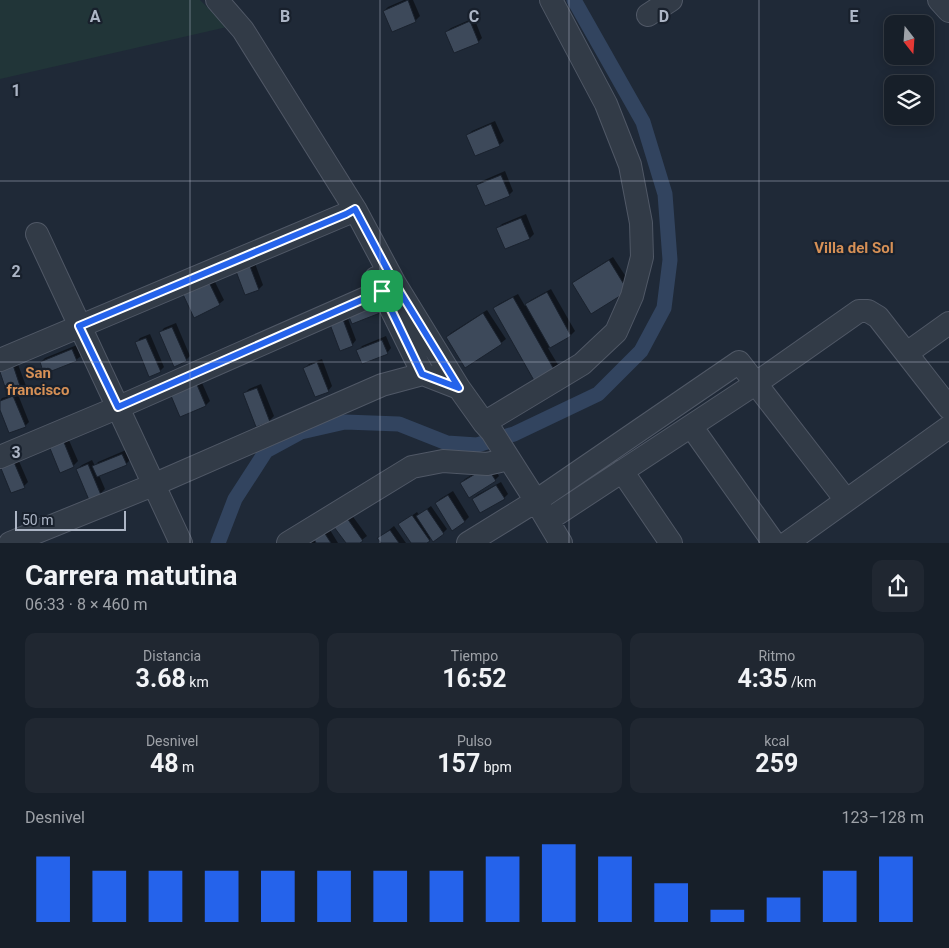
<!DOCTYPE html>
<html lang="es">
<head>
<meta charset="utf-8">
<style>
	:root { --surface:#171f29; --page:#202731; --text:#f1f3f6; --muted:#9ea2a8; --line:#363d46; --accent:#2563eb }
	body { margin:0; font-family:Roboto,sans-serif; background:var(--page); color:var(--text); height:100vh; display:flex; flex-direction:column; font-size:19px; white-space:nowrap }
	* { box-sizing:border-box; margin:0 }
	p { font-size:16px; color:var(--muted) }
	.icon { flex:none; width:28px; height:28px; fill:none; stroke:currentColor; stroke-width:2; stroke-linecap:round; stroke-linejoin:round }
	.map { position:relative; height:543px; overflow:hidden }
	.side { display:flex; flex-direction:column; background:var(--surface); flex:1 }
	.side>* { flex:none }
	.needle { width:32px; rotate:163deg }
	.controls { position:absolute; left:884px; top:15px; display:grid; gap:10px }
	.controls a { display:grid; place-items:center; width:50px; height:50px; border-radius:10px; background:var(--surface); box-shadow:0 2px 12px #0003,0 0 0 1px var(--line); font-size:25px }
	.scale { position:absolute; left:15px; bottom:12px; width:111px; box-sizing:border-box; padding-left:5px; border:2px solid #acb5c5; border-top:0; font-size:14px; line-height:18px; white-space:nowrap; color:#acb5c5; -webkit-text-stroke:4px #18202c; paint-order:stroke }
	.pin { position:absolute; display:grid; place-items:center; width:42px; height:42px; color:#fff; margin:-21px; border-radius:10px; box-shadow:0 2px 8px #0006 }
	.round { display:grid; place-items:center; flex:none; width:52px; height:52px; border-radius:10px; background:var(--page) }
	.headline { display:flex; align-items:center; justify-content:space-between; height:85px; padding:0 25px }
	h1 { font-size:28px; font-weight:700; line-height:38px }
	.figures { display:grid; grid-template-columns:repeat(3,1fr); gap:8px; height:85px; padding:5px 25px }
	.figures div { display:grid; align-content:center; border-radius:10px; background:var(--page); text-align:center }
	.figures b { font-size:25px; font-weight:700 }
	.figures small { font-size:14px; font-weight:400 }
	.figures p { font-size:14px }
	.chart { height:140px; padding:10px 25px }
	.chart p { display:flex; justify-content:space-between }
	.chart svg { width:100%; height:90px; margin-top:5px; stroke:var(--accent); stroke-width:6 }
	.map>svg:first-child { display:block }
</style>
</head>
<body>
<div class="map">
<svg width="949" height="543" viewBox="0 0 949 543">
	<rect width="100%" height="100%" fill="#1f2937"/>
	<path fill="#213538" d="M0,0H200L227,27L0,79Z"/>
	<path fill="#0007" d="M404,0H413L420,16L416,20L392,30L384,11L388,7Z
		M474,18L482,38L478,42L446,32L451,28Z
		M495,121L504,141L499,145L468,135L472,131Z
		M505,171L513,191L509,195L477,185L482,181Z
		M526,214L534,234L530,238L506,248L498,228L502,224Z
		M613,257L632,286L573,284L578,279Z
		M253,258L263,285L259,289L246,294L236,267Z
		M210,272L224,300L219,304L194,316Z
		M551,289L575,331L571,335L548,348L560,368L536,382L494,308L499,304L518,294L525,306L531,300Z
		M487,310L506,339L501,343L447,337L451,333Z
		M345,311L356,340L352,345L329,319Z
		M176,323L190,356L186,360L160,333L164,328Z
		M150,334L164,367L160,371L136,343L140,338Z
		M386,336L391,348L387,353L358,351L362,346Z
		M77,345L81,356L76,360L41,362L45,358Z
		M16,359L26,386L22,390L17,392L29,422L25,426L0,407V401L2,398L10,396L0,368Z
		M322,359L332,386L328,391L305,368L309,364Z
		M199,376L210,401L206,405L181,416Z
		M261,384L274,416L269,421L245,393L249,389Z
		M65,431L78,461L73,466L48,441Z
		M126,450L130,460L126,464L99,475L105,489L100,494L89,498L77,469L82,465L92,460L95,466L98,462Z
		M15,452L28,482L24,486L12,492Z
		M491,463L499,476L495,480L461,483L465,479Z
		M501,482L508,494L504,498L473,499L477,495Z
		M453,491L469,517L465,521L436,503L440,499Z
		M431,506L447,529L443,533L432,538L425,543H412L400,524L417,512L419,515Z
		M351,514L367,536L358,543H348L336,527Z
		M327,525L338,543H307Z
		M394,526L406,543H382L379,538Z"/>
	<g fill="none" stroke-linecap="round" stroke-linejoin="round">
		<path stroke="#32445f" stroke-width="15" d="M218,543L235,499L266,451L301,432L345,422L399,424L447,443L477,445L514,434L598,394L641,351L664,308L670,260L665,194L643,122L574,0"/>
	</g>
	<path fill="#3d495a" stroke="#1a222e" d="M408,0L416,22L392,32L383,11Z
		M470,21L479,43L454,53L445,32Z
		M491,124L500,146L475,156L466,135Z
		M501,175L510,196L485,206L476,185Z
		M521,218L530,239L505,249L496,228Z
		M609,260L628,291L591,314L572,283Z
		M248,261L259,290L245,295L234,266Z
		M206,276L220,305L194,318L180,288Z
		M547,292L571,336L550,348L525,304Z
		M513,297L556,373L536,384L493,308Z
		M374,299L380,313L352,324L346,310Z
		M483,313L502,344L465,368L446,337Z
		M341,314L353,346L340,351L328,319Z
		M172,327L187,361L174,367L159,332Z
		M146,338L161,372L149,377L135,342Z
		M382,340L388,354L362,364L356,350Z
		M72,349L77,361L44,374L40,362Z
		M12,362L22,392L8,396L0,372V366Z
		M317,362L329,392L315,397L303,368Z
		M195,380L206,406L180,417L169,391Z
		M257,388L270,422L256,427L243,393Z
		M13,396L26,427L9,433L0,410V401Z
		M61,435L74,467L60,473L47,441Z
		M122,454L127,465L97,477L92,466Z
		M11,455L25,488L11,493L0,466Z
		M88,464L101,495L89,500L76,469Z
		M487,467L496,481L469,498L460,483Z
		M496,485L505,499L480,513L472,499Z
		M448,495L465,522L452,531L435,503Z
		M427,509L444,534L433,542L416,516Z
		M412,515L430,541L427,543H411L398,524Z
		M347,518L363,541L360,543H346L334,527Z
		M322,529L331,543H316L312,535Z
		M390,530L399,543H381L377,538Z"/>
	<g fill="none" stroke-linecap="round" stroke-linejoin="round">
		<defs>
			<path id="minor" d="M217,0L243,30L355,209L394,282L459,388L484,423L492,432L536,501L561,543
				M939,0L949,11
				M648,15L671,0
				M37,234L181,543
				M376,278L423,374
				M907,353L949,323
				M0,360L346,214L355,209
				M484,423L582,364L616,332L632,296L642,257L641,223L630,165L606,104L551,0
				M691,426L774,543
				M0,457L119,407L382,291L394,282
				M622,471L671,543
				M548,520L755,384L859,311H868L878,317L949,408
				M10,543L153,485L382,385L423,374L459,388
				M288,543L412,467L443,461L487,464L509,459
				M468,543L536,501L739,362L846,500
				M787,543L949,427"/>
		</defs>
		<use href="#minor" stroke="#505866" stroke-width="24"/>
		<use href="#minor" stroke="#323b47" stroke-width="22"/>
	</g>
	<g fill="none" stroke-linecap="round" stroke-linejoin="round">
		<defs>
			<path id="route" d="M355,209L394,282L459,388L422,374L382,291L118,407L79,326L346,214Z"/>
		</defs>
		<use href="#route" stroke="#fff" stroke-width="10"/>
		<use href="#route" stroke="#2563eb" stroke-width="6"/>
	</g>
	<path fill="none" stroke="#acb5c5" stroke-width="1" stroke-opacity="0.55" d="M190,0V543M380,0V543M569,0V543M759,0V543M0,181H949M0,362H949"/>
	<g text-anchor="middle" stroke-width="4.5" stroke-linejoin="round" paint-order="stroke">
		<g font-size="15" font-weight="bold" fill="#d69056" stroke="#18202c">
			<text x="854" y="253">Villa del Sol</text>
			<text x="38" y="378">San<tspan x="38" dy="17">francisco</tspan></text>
		</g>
	</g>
	<g font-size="16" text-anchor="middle" font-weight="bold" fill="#acb5c5" stroke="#18202c" stroke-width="4.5" stroke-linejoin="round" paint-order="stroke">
		<text x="95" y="22">A</text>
		<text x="285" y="22">B</text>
		<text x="474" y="22">C</text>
		<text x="664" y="22">D</text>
		<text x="854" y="22">E</text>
		<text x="16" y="96">1</text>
		<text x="16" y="277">2</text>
		<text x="16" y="458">3</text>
	</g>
</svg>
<div class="controls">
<a><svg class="needle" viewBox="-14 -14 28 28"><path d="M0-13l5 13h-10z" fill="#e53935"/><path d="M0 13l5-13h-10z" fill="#9ea2a8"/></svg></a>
<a><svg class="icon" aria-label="layers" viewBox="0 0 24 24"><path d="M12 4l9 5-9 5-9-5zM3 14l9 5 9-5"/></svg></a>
</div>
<div class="scale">50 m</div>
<div class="pin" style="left:382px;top:291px;background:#1e9e55"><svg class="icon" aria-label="arrive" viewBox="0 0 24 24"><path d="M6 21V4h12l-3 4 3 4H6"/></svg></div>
</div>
<section class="side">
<div class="headline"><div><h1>Carrera matutina</h1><p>06:33 · 8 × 460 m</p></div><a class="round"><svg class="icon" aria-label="share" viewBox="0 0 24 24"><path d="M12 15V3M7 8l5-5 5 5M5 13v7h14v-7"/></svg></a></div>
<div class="figures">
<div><p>Distancia</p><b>3.68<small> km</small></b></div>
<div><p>Tiempo</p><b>16:52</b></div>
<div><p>Ritmo</p><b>4:35<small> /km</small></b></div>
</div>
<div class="figures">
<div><p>Desnivel</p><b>48<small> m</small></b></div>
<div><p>Pulso</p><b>157<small> bpm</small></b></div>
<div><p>kcal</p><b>259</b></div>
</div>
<div class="chart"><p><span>Desnivel</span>123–128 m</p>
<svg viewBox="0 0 160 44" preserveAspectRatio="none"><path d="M5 44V12M15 44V19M25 44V19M35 44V19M45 44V19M55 44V19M65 44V19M75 44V19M85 44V12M95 44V6M105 44V12M115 44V25M125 44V38M135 44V32M145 44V19M155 44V12"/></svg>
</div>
</section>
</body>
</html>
